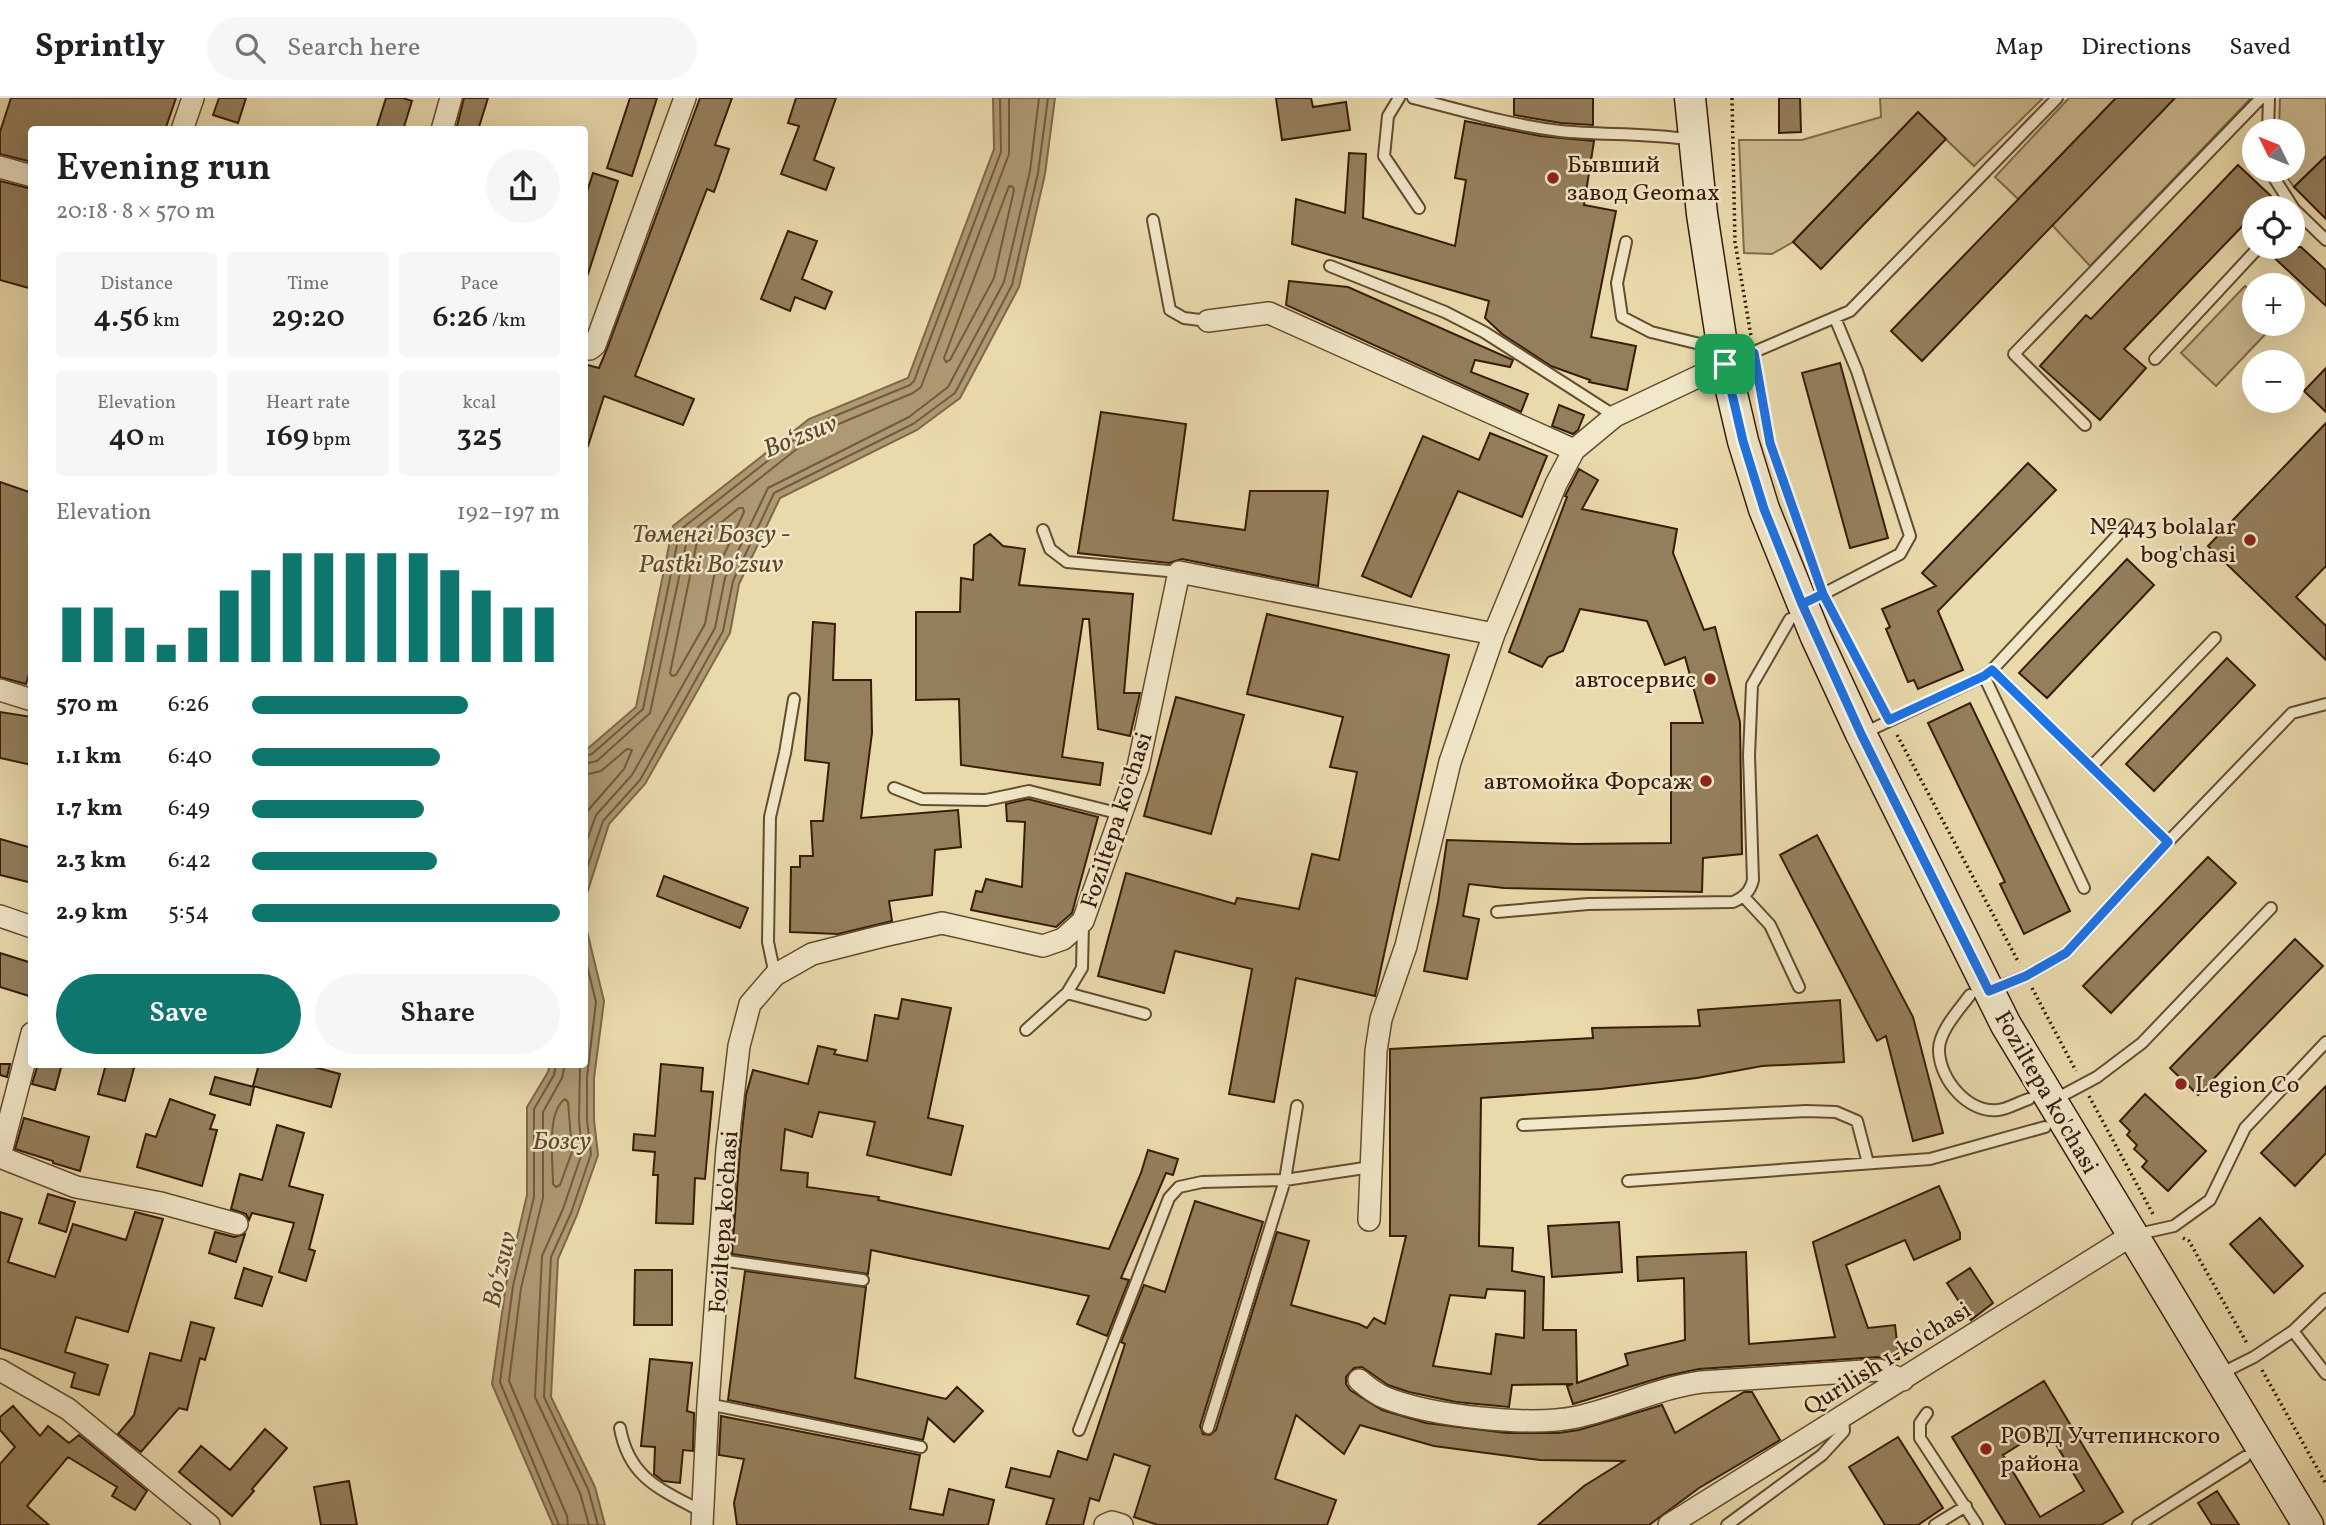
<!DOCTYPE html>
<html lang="en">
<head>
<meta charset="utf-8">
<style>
	:root { --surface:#fff; --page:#f6f6f6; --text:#202124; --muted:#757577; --line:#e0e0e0; --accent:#0f766e }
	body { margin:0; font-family:Vollkorn,serif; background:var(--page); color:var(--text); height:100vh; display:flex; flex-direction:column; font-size:26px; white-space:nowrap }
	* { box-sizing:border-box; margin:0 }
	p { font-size:23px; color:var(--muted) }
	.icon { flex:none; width:38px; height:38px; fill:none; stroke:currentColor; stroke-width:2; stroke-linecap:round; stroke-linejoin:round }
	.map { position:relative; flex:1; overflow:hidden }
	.sheet { position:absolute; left:28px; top:28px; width:560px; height:942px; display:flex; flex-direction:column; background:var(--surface); border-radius:7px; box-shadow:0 7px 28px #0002 }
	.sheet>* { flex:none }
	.needle { width:46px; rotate:313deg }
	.fabs { position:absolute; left:2242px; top:21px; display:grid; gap:14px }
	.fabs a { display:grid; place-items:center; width:63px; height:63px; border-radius:50%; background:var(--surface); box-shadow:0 7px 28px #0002; font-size:35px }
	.pin { position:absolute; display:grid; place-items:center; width:60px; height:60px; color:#fff; margin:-30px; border-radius:14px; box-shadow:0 4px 10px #0006 }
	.round { display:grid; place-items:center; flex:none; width:74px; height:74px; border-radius:37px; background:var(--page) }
	.headline { display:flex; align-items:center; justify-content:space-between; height:119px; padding:0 28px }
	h1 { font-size:38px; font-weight:600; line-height:52px }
	.figures { display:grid; grid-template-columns:repeat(3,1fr); gap:10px; height:119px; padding:7px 28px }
	.figures div { display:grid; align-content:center; border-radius:7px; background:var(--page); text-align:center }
	.figures b { font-size:30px; font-weight:600 }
	.figures small { font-size:19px; font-weight:400 }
	.figures p { font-size:19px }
	.chart { height:196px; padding:14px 28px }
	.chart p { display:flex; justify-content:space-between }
	.chart svg { width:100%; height:126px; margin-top:7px; stroke:var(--accent); stroke-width:6 }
	.action { display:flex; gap:14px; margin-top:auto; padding:14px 28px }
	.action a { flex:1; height:80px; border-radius:42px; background:var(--accent); color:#fff; font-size:28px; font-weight:600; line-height:80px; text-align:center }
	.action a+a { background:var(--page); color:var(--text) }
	ul { padding:0 28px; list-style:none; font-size:23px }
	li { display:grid; grid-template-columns:112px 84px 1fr; align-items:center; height:52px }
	li i { height:18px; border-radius:9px; background:var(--accent) }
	header { display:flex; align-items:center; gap:42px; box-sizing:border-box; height:98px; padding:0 35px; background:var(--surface); border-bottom:2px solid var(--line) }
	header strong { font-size:33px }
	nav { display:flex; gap:38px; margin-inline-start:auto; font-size:24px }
	.search { width:490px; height:63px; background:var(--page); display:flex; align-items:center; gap:18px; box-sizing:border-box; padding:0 24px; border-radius:38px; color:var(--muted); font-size:26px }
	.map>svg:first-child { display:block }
</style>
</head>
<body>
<header>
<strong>Sprintly</strong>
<div class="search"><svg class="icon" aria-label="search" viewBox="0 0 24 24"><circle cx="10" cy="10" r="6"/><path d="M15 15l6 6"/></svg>Search here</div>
<nav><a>Map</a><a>Directions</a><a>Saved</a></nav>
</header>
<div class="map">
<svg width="2326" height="1427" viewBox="0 0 2326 1427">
	<rect width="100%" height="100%" fill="#e9daac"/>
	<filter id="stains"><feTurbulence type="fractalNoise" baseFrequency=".00286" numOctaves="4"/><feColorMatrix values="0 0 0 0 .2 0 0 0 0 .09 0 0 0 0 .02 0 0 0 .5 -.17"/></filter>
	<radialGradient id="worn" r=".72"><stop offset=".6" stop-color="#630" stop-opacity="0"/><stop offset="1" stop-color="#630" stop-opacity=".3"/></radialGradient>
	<path fill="#cbba90" stroke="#826b4a" stroke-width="2" d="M1880,0H2043L1974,68L1918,15L1793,144L1772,156L1744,155L1739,42H1802L1881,19Z
		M2069,0H2116L2018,101L1995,79Z
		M2170,0H2251L2090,168L2052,127L2172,3Z
		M2280,0H2326V58L2294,89L2282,72H2292V33H2279Z
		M2245,188L2254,197V226H2275L2216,288L2181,255Z"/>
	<path fill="#ad9973" stroke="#7e6747" stroke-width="2" d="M993,0H1055L1045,76L1019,189L960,300L917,332L780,400L739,486L730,535L645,686L609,726L585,802V653L636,609L673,428L809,321L908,280L994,51Z
		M585,825L604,903L594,980V1022L598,1057L577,1117L558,1161L551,1299L595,1389L605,1427H553L492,1286L506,1187L527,1097V1009L548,974L550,966H584Z"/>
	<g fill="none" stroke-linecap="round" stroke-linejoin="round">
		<path stroke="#725a3c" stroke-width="2" d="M1009,88L1013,89L1014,92L994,180L950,262L946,264L944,260Z
			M739,410H743L744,414L714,478L705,526L676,577L672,578L670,575L697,444Z
			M584,658L592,656L643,611L680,432L813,327L910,287L914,283L1001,54L1000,0
			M584,666L597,663L650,615L688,437L817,335L913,295L921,289L1009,56V0
			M584,677L601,673L627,651L632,652L624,671L584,717
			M584,751L596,717L632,677L715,530L725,480L768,390L909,319L948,289L1004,184L1030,73L1039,0
			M584,779L603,723L640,682L723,533L733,483L774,395L913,326L955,295L1012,187L1038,75L1048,0
			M584,855L596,904L587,979V1022L591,1056L571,1115L551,1159L544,1299L588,1391L598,1427
			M556,966L554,977L534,1011V1099L513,1188L500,1284L559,1427
			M565,966L562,980L543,1014V1100L521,1190L509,1283L567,1418L568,1427
			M580,966L579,1022L582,1055L563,1111L542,1158L535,1299L580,1395L589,1427
			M565,1001L568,1004L572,1054L560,1087L556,1089L553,1086C553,1063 546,1014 565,1001Z"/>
	</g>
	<path fill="#947f5c" stroke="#381c05" stroke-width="2" fill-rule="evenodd" d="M11,0H176L165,32H32V64L0,56V34Z
		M219,0H246L238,25L213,17Z
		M386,0H403L412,3L403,32H376Z
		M464,0H488L478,32H456Z
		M630,0H657L632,78L607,70Z
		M700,0H732L715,47L729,51L714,94L707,91L635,278L694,301L683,327L604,298L588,348L584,347V266L599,270L607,251Z
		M796,0H836L814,62L834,70L826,92L781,76L799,28L788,25Z
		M1276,0H1311L1313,9L1346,4L1350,32L1282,42Z
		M1514,0H1593V27L1561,25L1514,17Z
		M1779,0H1800L1801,34L1779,35Z
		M2116,0H2175L1922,263L1891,233Z
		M1918,14L1946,41L1821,171L1793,144Z
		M1465,23L1540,38L1594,43L1584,107L1616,113L1591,239L1636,248L1627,292L1589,284L1590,282L1551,268L1502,236L1485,220L1489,203L1292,146L1296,101L1345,115L1349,55L1366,56L1363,120L1455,148L1466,82L1455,80Z
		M2326,58V121L2294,89Z
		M2238,67L2271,98L2259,110H2254V116L2124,251L2146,270L2100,322L2040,268L2086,217L2091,221Z
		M593,75L618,83L588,176L584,175V103Z
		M0,83L32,91V191L0,182Z
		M788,133L817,143L802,181L832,194L825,211L795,199L790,213L761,201Z
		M2267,149H2301L2326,172V208L2266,152Z
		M1289,183L1348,189L1513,262L1510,269L1475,262L1471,274L1528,296L1521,314L1286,207Z
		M1840,265L1888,440L1850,450L1802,275Z
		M2326,270V314L2304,293Z
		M1559,307L1584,317L1578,332L1573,336L1552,328Z
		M1101,314L1186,326L1173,422L1245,432L1250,393H1328L1318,488L1182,461L1169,465L1078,455Z
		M2326,325V468L2296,499L2326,528V562L2208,448Z
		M1490,335L1547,358L1522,419L1458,393L1411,499L1362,478L1423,338L1479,362Z
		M2028,365L2056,392L1938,513L1963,572L1918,591L1914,582L1908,584L1886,531L1890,529L1882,511L1936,488L1922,475Z
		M1579,371L1598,382L1582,411L1677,431L1673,455L1704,532L1715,529L1740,624L1742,756L1703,760L1702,794L1504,790L1469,786L1463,818L1479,821L1467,881L1424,873L1438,804L1447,742L1575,746L1671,745V625H1703L1685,559L1665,567L1647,523L1580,511L1563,553L1548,559L1542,569L1509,554L1567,399L1565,398Z
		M0,384L32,395V565L26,586L0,579Z
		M990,436L1003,448L1025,451L1019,487L1133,496L1124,595H1140L1130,638L1098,631L1089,521H1083L1062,659L1103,665L1100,687L961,667L959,601L916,602V514H960L961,480L973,482L974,447Z
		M2127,461L2154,487L2047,600L2019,575Z
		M1267,516L1449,557L1375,898L1296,880L1274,1004L1229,996L1252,871L1175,853L1164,895L1098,878L1126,775L1235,806L1237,800L1299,811L1312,756L1339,762L1357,674L1330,669L1343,619L1247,596Z
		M813,524L835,526L833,582H871L872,635L861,720L958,712L961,749L935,752L932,797L889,803L892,823L838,836L790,834L791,769H800V758H813L811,723H823L829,665L805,662Z
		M2227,560L2255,587L2154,693L2126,666Z
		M1176,599L1244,617L1211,736L1144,718Z
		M1970,605L2070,813L2024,836L2000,786L2005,784L1928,625Z
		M0,614L32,619V667L0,660Z
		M1028,701L1098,719L1072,815L1056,829L971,812L976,793L982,794L986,781L1022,789L1025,724L1007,723L1006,706Z
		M1817,737L1913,919L1943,1035L1913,1043L1886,938L1877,943L1780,757Z
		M0,741L32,750V785L0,777Z
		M2208,759L2236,785L2111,915L2083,888Z
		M664,778L748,810L740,830L657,798Z
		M2295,841L2323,868L2198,997L2170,970Z
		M0,855L32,865V888L29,898L0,889Z
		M902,901L951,910L928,1020L963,1028L951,1077L867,1057L875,1024L819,1014L812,1039L785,1031L781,1072L808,1075L807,1089L879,1099L878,1102L1109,1151L1141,1075L1148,1052L1178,1061L1173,1077L1166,1075L1121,1180L1129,1182L1107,1238L1077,1226L1089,1198L871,1152L868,1176L732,1156L740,1052L746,997L753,972L808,986L818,948L836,952L834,956L867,963L875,917L898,921Z
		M1840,902L1844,964L1762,968L1697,980L1601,991L1481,1000L1479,1148L1513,1150L1512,1173L1544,1179L1543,1232H1576L1577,1285L1628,1267L1625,1256L1685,1242L1684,1180L1638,1183L1637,1159L1746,1154L1749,1246L1835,1239L1813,1144L1939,1088L1960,1135V1141L1914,1162L1905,1142L1846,1167L1868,1230L1895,1227L1899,1261L1890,1262L1878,1259L1699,1271L1666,1278L1573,1306L1567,1288L1573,1286L1512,1287L1509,1309L1456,1304L1409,1294L1388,1287L1362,1269L1354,1270L1346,1279V1286L1350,1292L1382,1312L1426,1325L1507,1335H1558L1579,1332L1662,1307L1675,1335L1744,1294H1752L1780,1342L1699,1390L1649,1427H1538L1584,1388L1624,1363L1540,1362L1434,1348L1360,1327L1344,1356L1296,1317L1275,1381L1336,1402L1327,1427H1158L1134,1419L1150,1368L1114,1356L1099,1403L1090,1400L1083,1427H1046L1054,1401L1006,1389L1011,1370L1050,1379L1058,1353L1087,1362L1125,1246L1121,1244L1144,1187L1165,1194L1195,1103L1263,1124L1200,1328L1203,1336L1210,1337L1216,1332L1277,1134L1309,1143L1291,1207L1359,1226L1367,1230L1374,1220L1385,1226L1406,1138H1390V951L1593,940L1592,930L1700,928L1698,912ZM1487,1191L1525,1193L1524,1240L1496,1236L1491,1276L1433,1268L1450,1197L1485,1200Z
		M0,966H10L7,979L0,977Z
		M38,966H62L55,992L32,986Z
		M106,966H120L134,970L125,1003L98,996Z
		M259,966H303L340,976L331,1009L253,988Z
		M661,966L703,970L701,993L713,994L705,1081L695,1080L693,1126L656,1125L658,1077H653L655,1054L633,1052L634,1036L655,1038Z
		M215,979L254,989L250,1007L210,996Z
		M2326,988V1055L2295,1088L2261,1055Z
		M2145,996L2206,1053L2168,1093L2142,1069L2147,1063L2134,1051L2137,1047L2127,1037L2130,1033L2120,1023Z
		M170,1001L215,1017L210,1031L217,1032L202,1088L137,1069L146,1036L156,1039Z
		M24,1020L89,1039L80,1073L53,1065V1063L15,1051Z
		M277,1027L304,1035L289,1088L323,1097L309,1151L315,1153L306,1183L279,1174L294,1125L252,1115L249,1122L246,1116L231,1111L240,1076L262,1082Z
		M48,1096L75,1104L66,1134L39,1125Z
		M0,1114L22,1121L8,1164L55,1179L73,1126L126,1142L135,1114L163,1121L128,1234L76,1219L65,1254L108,1267L99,1297L71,1289L75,1275L0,1250Z
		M2260,1120L2303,1168L2274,1195L2230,1146Z
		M1619,1124L1622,1174L1552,1179L1548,1128Z
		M215,1134L234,1139L245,1136L236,1164L209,1155Z
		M244,1170L272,1179L262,1208L235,1200Z
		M1970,1170L1993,1205L1971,1222L1947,1185Z
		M635,1172H672V1227H634Z
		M745,1173L866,1189L855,1280L946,1301L957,1289L983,1313L954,1344L928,1320L923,1342L728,1302Z
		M191,1224L214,1230L205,1262L200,1260L187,1312L179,1310L141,1354L118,1336L134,1317L150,1255L181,1263Z
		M650,1261L692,1265L687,1313L694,1315L693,1353L683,1352L680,1385L663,1383L654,1376L655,1349L641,1348Z
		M2044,1283L2123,1414L2101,1427H2006L1952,1339ZM2046,1330L2084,1393L2040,1419L2003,1357Z
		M13,1308L40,1338L48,1328L69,1345L79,1337L147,1393L135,1412L112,1398L117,1389L68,1359L27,1408L49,1427H0V1366L15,1349L0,1332V1319Z
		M721,1318L920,1357L910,1411L943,1417L949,1391L994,1402L988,1427H737L734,1405L744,1361L719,1357Z
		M265,1331L287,1350L252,1391L254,1393L232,1418L179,1374L201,1348L230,1372Z
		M1898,1339L1943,1410L1918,1427H1885L1849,1369Z
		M349,1383L357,1427H321L314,1389Z
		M2217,1393L2239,1427H2212L2198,1405Z"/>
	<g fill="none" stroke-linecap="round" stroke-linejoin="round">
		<defs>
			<path id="service" d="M1399,0L1388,18L1384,58L1419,110
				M1413,0C1461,12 1510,27 1560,33C1599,37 1638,35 1678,40
				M2268,33L2269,0
				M2269,72L2294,111L2326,142
				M1153,122L1170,212L1184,220L1208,223
				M1626,144L1617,185L1622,219L1651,234L1704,247
				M1330,168L1445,214L1484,234L1615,318
				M2155,261L2259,149
				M1728,265L1850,213L2057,0
				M2085,327L2014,256L2261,0
				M1043,432L1050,451L1067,464L1179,474
				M1806,505L1900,456L1910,438L1857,273L1835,220
				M1992,572L2127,427
				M1984,578L2084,790
				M1864,635L1984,578L1992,572L2168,744L2292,615L2326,606
				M2091,669L2215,540
				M894,690L922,701L986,702L1029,693L1121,716
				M1744,799L1770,827L1799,889
				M1497,814L1588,806L1733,804C1744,799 1750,794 1753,782L1749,657L1752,587L1790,521
				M775,877L768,844L770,719L785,655L794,601
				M1990,892L2026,878L2066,855L2168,744
				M1067,895L1145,916
				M1970,897C1959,912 1938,934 1939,953C1940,982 1968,1015 1998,1012C2008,1011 2019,1004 2029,1001
				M1026,932L1067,895L1082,870L1083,826
				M2054,1002L2097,979L2142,945L2271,810
				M1523,1027L1806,1013L1836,1014L1857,1023L1868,1065
				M1628,1083L1930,1061L2045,1029
				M2134,1137L2174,1128L2210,1102L2245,1030L2326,944
				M720,1162L863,1182
				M2293,1233L2326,1276
				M2220,1276L2254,1259L2293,1233L2326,1201
				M708,1306L921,1349
				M1927,1315L1920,1325V1340L1977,1427
				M620,1330C629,1380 660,1391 701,1413
				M1208,1330L1285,1082L1297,1008
				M1079,1332L1169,1100L1179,1089L1202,1084L1285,1082L1371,1069
				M1727,1427L1822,1357L1844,1333L1843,1319
				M1935,1427L1966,1408
				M2138,1427L2245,1359"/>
			<path id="minor" d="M182,32L193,0
				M442,32L451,0
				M0,69L32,78
				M1208,223L1269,215L1574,352
				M584,251H590L595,247L685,0
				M0,592L32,602
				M0,818L32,829
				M0,1058L32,935
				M0,1059L76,1089L161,1105L237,1126
				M1369,1122L1376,953L1381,921L1406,848L1450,664L1494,536L1556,386L1574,352L1615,318L1725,266
				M0,1272L68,1311L209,1427
				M1359,1282C1367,1289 1376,1296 1386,1300C1431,1318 1530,1329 1577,1319C1619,1310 1658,1290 1701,1284L1879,1272L1903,1282
				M702,1427L708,1306L727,1051L739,948L750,906L775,877L812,856L883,838L942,825L1043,848L1063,841L1083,823L1138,669L1179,474L1494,536
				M1105,1427L1112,1424L1122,1427
				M1669,1427L2132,1137"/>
			<path id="secondary" d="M1690,0L1702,116L1725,266L1743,343L1764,411L1816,539L1861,636L2006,927L2308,1427"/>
		</defs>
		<use href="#service" stroke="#644c2f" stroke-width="14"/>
		<use href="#minor" stroke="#644c2f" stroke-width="24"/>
		<use href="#secondary" stroke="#381c05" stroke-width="33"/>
		<path stroke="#381c05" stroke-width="3.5" stroke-dasharray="2 3.5" stroke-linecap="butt" d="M1732,0L1735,144L1751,238
			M1756,270L1765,317
			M1786,392L1793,411
			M1847,541L1883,612
			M1897,637L2019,865
			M2032,890L2076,973
			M2089,998L2154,1118
			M2183,1140L2189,1143L2248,1247
			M2262,1272L2326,1386"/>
		<use href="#service" stroke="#f1e7c9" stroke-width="10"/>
		<use href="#minor" stroke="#f1e7c9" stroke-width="21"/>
		<use href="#secondary" stroke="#f1e7c9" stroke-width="30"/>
	</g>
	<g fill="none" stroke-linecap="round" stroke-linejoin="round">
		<defs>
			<path id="route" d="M1725,266L1743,343L1764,411L1802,506L1823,496L1889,622L1984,578L1992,572L2168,744L2066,855L2026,878L1989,893L1861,636L1802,506L1823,496L1770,345L1754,255L1725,266"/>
		</defs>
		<use href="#route" stroke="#fff" stroke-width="14"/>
		<use href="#route" stroke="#1a73e8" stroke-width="9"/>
	</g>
	<g fill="#8f2418" stroke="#f1e7c9" stroke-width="2.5">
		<circle cx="1553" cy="80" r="7"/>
		<circle cx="2250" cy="442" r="7"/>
		<circle cx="1710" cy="581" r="7"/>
		<circle cx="1706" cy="683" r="7"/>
		<circle cx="2181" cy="986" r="7"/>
		<circle cx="1986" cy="1351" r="7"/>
	</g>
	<g text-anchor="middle" stroke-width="5" stroke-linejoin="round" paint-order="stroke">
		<g font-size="24" fill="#381c05" stroke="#f1e7c9" text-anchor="start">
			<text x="1567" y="74">Бывший<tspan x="1567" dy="28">завод Geomax</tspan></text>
			<text x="2236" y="436" text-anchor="end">№443 bolalar<tspan x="2236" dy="28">bog'chasi</tspan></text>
			<text x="1696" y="589" text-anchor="end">автосервис</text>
			<text x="1692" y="691" text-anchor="end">автомойка Форсаж</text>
			<text x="2195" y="994">Legion Co</text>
			<text x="2000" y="1345">РОВД Учтепинского<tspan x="2000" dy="28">района</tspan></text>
		</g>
		<g font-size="24" fill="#381c05" stroke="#f1e7c9">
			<text transform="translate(1116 722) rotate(-72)" y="8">Foziltepa ko'chasi</text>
			<text transform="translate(2047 994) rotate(60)" y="8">Foziltepa ko'chasi</text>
			<text transform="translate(723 1124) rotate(-86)" y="8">Foziltepa ko'chasi</text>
			<text transform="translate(1887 1260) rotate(-32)" y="8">Qurilish 1-ko'chasi</text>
		</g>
		<g font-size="26" font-style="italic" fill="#61482c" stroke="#f1e7c9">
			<text transform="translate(800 337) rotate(-22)" y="9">Boʻzsuv</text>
			<text x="711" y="444">Төменгі Бозсу -<tspan x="711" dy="30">Pastki Boʻzsuv</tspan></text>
			<text x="562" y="1051">Бозсу</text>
			<text transform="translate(499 1171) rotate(-77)" y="9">Boʻzsuv</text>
		</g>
	</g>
	<rect width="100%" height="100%" filter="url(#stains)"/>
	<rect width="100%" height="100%" fill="url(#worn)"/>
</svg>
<div class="fabs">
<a><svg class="needle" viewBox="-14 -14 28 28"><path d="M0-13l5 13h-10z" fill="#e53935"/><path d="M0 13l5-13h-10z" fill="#757577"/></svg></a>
<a><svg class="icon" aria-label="locate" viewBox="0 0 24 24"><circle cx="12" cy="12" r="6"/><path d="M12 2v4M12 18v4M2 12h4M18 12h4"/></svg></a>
<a>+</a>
<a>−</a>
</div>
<div class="pin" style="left:1725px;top:266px;background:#1e9e55"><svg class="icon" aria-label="arrive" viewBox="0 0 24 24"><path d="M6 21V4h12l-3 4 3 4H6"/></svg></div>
<section class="sheet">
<div class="headline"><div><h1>Evening run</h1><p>20:18 · 8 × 570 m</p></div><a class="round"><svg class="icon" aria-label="share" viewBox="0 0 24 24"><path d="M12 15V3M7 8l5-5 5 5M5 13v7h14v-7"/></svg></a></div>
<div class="figures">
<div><p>Distance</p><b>4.56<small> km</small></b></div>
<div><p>Time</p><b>29:20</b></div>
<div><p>Pace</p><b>6:26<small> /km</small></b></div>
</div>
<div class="figures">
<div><p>Elevation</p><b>40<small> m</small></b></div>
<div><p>Heart rate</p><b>169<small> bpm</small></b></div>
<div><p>kcal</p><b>325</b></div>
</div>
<div class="chart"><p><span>Elevation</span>192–197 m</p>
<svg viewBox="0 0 160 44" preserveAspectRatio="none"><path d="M5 44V25M15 44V25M25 44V32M35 44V38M45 44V32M55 44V19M65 44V12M75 44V6M85 44V6M95 44V6M105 44V6M115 44V6M125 44V12M135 44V19M145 44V25M155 44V25"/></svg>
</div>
<ul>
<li><b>570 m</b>6:26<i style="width:70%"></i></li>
<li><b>1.1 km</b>6:40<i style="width:61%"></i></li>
<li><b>1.7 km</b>6:49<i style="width:56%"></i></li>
<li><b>2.3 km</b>6:42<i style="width:60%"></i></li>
<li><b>2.9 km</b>5:54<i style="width:100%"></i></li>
</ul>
<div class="action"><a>Save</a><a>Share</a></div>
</section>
</div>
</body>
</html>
